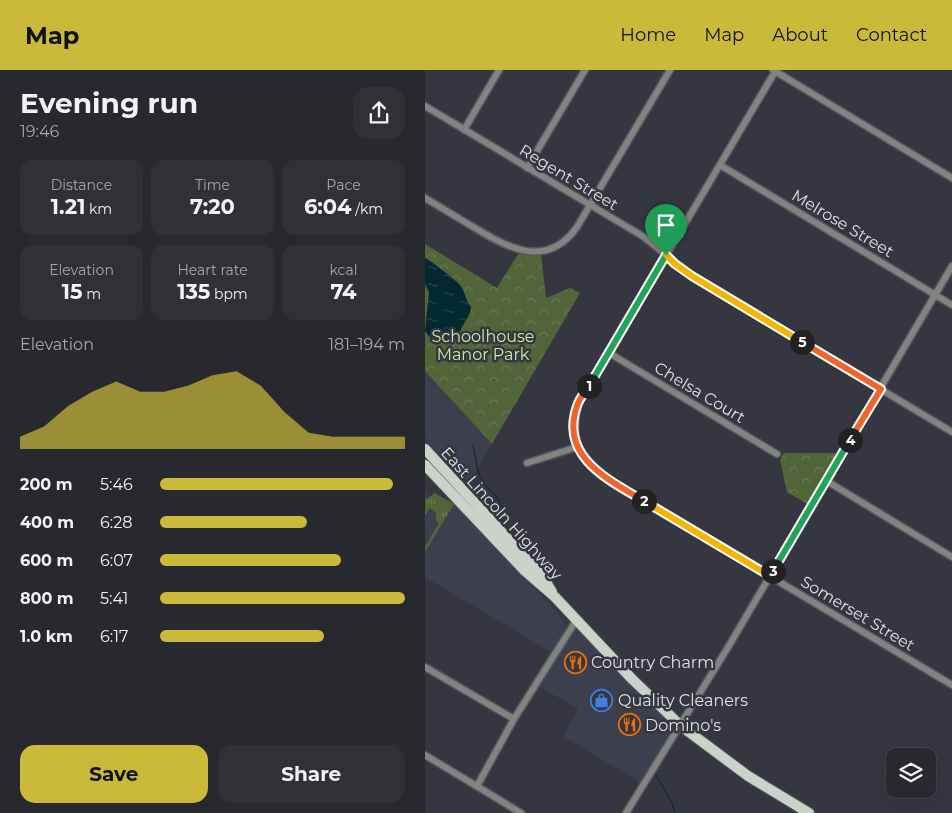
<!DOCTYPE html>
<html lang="en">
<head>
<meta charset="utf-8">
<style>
	:root { --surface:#28282f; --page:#303037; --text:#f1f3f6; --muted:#a5a6aa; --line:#44444b; --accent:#cbba39 }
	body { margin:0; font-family:Montserrat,sans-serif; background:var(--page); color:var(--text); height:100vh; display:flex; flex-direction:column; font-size:19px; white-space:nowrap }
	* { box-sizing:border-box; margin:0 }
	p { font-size:16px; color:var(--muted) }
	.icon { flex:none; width:28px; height:28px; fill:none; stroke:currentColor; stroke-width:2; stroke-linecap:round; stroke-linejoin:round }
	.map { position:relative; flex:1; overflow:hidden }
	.drawer { display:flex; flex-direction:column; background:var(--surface); width:425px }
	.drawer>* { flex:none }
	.controls { position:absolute; left:461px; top:678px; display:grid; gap:10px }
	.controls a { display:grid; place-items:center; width:50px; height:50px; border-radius:10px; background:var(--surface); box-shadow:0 5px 20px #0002,0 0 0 1px var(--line); font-size:25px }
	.pin { position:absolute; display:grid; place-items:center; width:42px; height:42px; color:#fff; margin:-51px -21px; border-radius:50% 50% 50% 0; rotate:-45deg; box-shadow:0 0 5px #0007 }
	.pin .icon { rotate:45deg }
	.km { position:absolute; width:25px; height:25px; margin:-12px; border-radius:50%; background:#222; color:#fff; font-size:14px; line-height:25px; text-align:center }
	.round { display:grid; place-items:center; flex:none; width:52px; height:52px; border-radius:15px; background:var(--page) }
	.head { display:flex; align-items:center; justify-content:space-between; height:85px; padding:0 20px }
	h1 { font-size:28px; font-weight:700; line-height:38px }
	.metrics { display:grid; grid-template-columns:repeat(3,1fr); gap:8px; height:85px; padding:5px 20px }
	.metrics div { display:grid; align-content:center; border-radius:12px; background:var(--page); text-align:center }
	.metrics b { font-size:21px; font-weight:700 }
	.metrics small { font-size:14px; font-weight:400 }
	.metrics p { font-size:14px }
	.chart { height:140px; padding:10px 20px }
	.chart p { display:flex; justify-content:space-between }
	.chart svg { width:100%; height:90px; margin-top:5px; fill:var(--accent); opacity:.7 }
	.cta { display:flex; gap:10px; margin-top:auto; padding:10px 20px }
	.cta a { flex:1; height:58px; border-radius:15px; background:var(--accent); color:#111; font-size:20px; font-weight:700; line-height:58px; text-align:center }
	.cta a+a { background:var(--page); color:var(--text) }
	ul { padding:0 20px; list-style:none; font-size:16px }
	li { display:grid; grid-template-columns:80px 60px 1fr; align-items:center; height:38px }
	li i { height:12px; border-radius:6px; background:var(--accent) }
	header { display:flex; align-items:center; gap:30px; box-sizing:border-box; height:70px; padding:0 25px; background:var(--accent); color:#111 }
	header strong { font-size:24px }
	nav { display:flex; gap:28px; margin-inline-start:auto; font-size:18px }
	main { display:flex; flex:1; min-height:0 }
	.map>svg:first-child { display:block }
</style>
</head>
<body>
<header>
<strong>Map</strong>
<nav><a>Home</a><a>Map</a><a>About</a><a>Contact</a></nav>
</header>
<main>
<section class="drawer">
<div class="head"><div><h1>Evening run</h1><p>19:46</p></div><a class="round"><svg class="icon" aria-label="share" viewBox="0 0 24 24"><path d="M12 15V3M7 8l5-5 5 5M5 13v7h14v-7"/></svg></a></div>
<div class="metrics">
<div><p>Distance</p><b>1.21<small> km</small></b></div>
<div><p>Time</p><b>7:20</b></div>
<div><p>Pace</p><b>6:04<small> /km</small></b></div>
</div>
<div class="metrics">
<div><p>Elevation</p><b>15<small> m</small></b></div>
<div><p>Heart rate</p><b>135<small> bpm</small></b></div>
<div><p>kcal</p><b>74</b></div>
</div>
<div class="chart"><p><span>Elevation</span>181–194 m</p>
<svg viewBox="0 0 160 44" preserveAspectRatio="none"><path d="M0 44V38L10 33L20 23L30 16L40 11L50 16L60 16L70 13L80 8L90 6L100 13L110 26L120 36L130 38L140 38L150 38L160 38V44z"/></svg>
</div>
<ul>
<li><b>200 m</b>5:46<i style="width:95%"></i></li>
<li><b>400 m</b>6:28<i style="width:60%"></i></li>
<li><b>600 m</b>6:07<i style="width:74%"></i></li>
<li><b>800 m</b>5:41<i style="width:100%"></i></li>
<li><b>1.0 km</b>6:17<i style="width:67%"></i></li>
</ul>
<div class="cta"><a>Save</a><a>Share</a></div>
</section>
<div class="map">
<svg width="527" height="743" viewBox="0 0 527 743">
	<defs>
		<pattern id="grass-tufts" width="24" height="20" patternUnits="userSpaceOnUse" patternTransform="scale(1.25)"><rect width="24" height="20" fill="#526538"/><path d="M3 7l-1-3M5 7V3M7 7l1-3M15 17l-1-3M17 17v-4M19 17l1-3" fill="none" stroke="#6a7b55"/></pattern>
		<pattern id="park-crowns" width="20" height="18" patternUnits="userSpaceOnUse" patternTransform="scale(1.25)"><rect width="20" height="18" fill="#526538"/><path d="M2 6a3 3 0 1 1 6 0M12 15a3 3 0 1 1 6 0" fill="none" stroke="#6a7b55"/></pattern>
		<pattern id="water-ripples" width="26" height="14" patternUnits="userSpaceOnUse" patternTransform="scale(1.25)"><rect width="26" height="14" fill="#022930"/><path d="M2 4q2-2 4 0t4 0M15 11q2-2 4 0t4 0" fill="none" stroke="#26484e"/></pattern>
	</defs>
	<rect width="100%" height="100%" fill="#35363f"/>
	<path fill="#3e3f4e" d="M0,301L67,374L43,415L0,369Z
		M0,421L23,443L29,434L138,549L141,557L126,582L0,507Z
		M152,551L255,656L216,713L138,666L153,639L112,615Z"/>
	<path fill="url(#grass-tufts)" d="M10,423L29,434L0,482V477L14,453L11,450V443L5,438L0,446V430Z"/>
	<path fill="url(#park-crowns)" d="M0,174L72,218L93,184H116L121,228L145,218L155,223L67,374L0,301Z
		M359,383H415L384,435L362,422L355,390Z"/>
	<path fill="url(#water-ripples)" d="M0,188C5,190 32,211 35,215C41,223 40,230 46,237L45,243L31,268L7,270L0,261L4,222L0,214Z"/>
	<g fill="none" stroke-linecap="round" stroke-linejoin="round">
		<path stroke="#022930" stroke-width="1" d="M48,375C51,386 51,400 57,410C66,426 79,424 77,451
			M230,703L247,733L250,743"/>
		<defs>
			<path id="street" d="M348,0L527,108
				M351,0L152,336C146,371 152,381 177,406L527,615
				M0,36L219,167L267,206L527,362
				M39,60L74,0
				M295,95L527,235
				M102,98L160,0
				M0,128C17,138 33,148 50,158C85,179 122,199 152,157L245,0
				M184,283L352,384
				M102,393L152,377
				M400,410L527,487
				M0,597L89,649
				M0,685L96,743
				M52,716L89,649L152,549
				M201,743L305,574L527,196"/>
			<path id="primary" d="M0,379L118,507L127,522
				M0,395L100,501L130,527L207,609L256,656L323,706L384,743"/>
		</defs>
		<use href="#street" stroke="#54555d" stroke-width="9"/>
		<use href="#primary" stroke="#54555d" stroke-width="12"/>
		<use href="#street" stroke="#818480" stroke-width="6"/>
		<use href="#primary" stroke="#cbd2c9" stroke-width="10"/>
	</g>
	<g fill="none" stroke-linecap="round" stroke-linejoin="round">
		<defs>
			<path id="split-1" d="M164,316L241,185"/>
			<path id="split-2" d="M164,316C160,322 154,329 152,336C134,387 184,410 219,431"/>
			<path id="split-3" d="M219,431L345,506L348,501"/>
			<path id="split-4" d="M348,501L425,370"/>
			<path id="split-5" d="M377,272L456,319L425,370"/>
			<path id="split-6" d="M241,185L250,194L267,206L377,272"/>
		</defs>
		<use href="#split-1" stroke="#fff" stroke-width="10"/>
		<use href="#split-2" stroke="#fff" stroke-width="10"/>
		<use href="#split-3" stroke="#fff" stroke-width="10"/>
		<use href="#split-4" stroke="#fff" stroke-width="10"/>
		<use href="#split-5" stroke="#fff" stroke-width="10"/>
		<use href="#split-6" stroke="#fff" stroke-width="10"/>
		<use href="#split-1" stroke="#22a559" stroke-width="6"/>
		<use href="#split-2" stroke="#f0652b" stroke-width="6"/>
		<use href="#split-3" stroke="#f5b400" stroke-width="6"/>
		<use href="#split-4" stroke="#22a559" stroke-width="6"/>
		<use href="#split-5" stroke="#f0652b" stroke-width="6"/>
		<use href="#split-6" stroke="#f5b400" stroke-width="6"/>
	</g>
	<defs>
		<symbol id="restaurant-ring" viewBox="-11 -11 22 22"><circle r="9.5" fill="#35363f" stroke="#e8710a" stroke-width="1.5"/><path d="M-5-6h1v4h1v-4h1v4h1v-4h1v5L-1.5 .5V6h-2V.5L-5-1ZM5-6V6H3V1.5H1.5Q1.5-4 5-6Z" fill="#e8710a"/></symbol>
		<symbol id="shop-ring" viewBox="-11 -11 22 22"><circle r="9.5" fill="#35363f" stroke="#3f7fe0" stroke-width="1.5"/><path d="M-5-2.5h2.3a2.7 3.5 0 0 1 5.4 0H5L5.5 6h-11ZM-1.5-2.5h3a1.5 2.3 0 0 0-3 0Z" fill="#3f7fe0"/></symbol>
	</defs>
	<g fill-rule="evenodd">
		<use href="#restaurant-ring" x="138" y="580" width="25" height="25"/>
		<use href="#shop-ring" x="164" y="618" width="25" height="25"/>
		<use href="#restaurant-ring" x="192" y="642" width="25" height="25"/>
	</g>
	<g text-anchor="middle" stroke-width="5" stroke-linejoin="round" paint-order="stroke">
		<g font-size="16" fill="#dfe0e5" stroke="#35363f">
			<text transform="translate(144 107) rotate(31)" y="6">Regent Street</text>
			<text transform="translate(418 153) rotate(31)" y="6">Melrose Street</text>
			<text transform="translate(275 322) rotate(31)" y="6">Chelsa Court</text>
			<text transform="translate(77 443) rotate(48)" y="6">East Lincoln Highway</text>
			<text transform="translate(433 543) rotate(31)" y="6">Somerset Street</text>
		</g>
		<g font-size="16" fill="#cceba1" stroke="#35363f">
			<text x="58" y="272">Schoolhouse<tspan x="58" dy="18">Manor Park</tspan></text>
		</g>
		<g font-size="16" fill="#dfe0e5" stroke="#35363f" text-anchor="start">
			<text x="166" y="598">Country Charm</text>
			<text x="193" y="636">Quality Cleaners</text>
			<text x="220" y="661">Domino's</text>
		</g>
	</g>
</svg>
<div class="controls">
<a><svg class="icon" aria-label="layers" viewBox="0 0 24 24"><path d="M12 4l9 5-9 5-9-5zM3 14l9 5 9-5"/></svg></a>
</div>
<div class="pin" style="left:241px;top:185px;background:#1e9e55"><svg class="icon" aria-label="arrive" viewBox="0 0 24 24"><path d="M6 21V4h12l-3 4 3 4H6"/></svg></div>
<b class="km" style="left:164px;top:316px">1</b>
<b class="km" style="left:219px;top:431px">2</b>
<b class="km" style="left:348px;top:501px">3</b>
<b class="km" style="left:425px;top:370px">4</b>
<b class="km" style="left:377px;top:272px">5</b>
</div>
</main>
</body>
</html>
